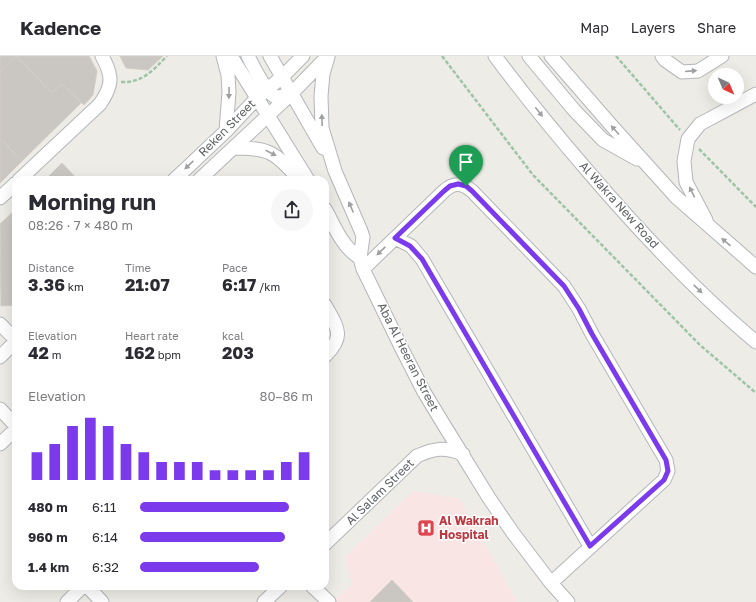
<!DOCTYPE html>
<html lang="en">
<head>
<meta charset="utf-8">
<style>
	:root { --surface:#fff; --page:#f7f7f7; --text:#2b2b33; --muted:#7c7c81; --line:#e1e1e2; --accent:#7c3aed }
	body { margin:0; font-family:"Golos Text",sans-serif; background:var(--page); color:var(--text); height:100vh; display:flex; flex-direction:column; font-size:15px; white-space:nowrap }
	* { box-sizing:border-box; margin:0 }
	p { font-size:13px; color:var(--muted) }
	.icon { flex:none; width:22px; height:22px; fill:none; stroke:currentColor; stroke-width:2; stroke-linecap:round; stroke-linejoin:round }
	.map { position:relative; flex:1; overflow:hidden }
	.sheet { position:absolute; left:12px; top:120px; width:317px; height:414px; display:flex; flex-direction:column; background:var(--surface); border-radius:12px; box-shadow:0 4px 16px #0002 }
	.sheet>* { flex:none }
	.needle { width:26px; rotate:136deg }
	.buttons { position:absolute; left:708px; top:12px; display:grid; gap:8px }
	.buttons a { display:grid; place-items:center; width:36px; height:36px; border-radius:50%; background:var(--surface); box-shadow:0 4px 16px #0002; font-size:20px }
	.pin { position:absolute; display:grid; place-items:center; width:34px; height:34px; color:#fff; margin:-41px -17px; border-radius:50% 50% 50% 0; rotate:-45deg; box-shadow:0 0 4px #0007 }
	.pin .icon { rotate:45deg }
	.round { display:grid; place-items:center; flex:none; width:42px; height:42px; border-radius:21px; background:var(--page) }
	.overview { display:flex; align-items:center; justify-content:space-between; height:68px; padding:0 16px }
	h1 { font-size:22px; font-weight:700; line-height:30px }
	.stats { display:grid; grid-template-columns:repeat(3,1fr); gap:6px; height:68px; padding:4px 16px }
	.stats div { display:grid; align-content:center }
	.stats b { font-size:17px; font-weight:700 }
	.stats small { font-size:11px; font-weight:400 }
	.stats p { font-size:11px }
	.chart { height:112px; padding:8px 16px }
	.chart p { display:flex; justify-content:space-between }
	.chart svg { width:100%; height:72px; margin-top:4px; stroke:var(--accent); stroke-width:6 }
	ul { padding:0 16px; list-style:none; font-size:13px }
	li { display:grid; grid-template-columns:64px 48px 1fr; align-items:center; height:30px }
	li i { height:10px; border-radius:5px; background:var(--accent) }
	header { display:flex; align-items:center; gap:24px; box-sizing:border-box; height:56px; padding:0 20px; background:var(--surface); border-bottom:1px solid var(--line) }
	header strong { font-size:19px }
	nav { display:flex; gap:22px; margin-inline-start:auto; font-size:14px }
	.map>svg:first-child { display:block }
</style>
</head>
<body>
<header>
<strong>Kadence</strong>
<nav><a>Map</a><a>Layers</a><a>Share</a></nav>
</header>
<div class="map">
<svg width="756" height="546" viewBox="0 0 756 546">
	<rect width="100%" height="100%" fill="#eeece6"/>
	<path fill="#f9e5e4" d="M413,435L460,443L517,546H333L352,528L345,501Z"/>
	<path fill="#cac7c2" stroke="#d2cec4" d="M0,0H17L0,17Z
		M17,0H89L97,15L93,39L84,49L62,28L52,37L18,3Z
		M17,0L52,37L62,28L81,47L22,105L0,82V17Z
		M120,0H163L148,14L126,12Z
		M0,82L22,105L0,127Z
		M62,107L78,124H45Z
		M15,154L16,155V249L1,250L0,168Z
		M392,524L413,546H370Z"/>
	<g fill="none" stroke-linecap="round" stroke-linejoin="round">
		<defs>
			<path id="minor" d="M223,0L228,19L229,36L226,75
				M231,0L308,124
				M248,0C252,8 268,41 277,41C281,41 288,38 292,37
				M270,0L323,92
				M495,0C524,39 555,77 586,113C639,175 694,234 756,286
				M529,0L574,54L603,84L637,103
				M551,0L611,69L676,141L756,211
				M662,0L665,4L682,16L698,15L722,0
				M328,1L323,18L321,40L322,72L335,115L361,175L363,181L360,202L363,213L401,291L424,336L444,369L489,442L513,477L551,527L568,546
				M233,92C271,92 274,96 300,124
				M19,124L100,48C113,29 113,20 102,0
				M174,124L226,75L257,42L282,21L303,0
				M199,124L292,37L326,2
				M0,142L16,127
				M325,153C335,171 342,191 360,202
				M706,164L686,126L684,105L688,83L700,68L756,38
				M395,182L411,190L422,203L590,490
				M363,213L444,135C454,126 462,127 472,135L564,230L579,253L592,278L666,404L668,415L664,424L551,527
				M325,249C337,271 346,280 325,300
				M0,268L16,284
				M0,301L16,285
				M0,353L16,370
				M0,388L16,373
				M325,488L417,400C435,392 444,391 463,398
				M87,530L102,546
				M312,530L329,546
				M67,546L83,530
				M264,546L281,530"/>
		</defs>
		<use href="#minor" stroke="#b3b6b9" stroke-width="15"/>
		<path stroke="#9ec4a8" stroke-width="2.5" stroke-dasharray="4 2" stroke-linecap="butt" d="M442,0L533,119L700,289L756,337
			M616,0L680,74
			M121,26C143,27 153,14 167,0
			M699,93L756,151"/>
		<use href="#minor" stroke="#fff" stroke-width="13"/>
	</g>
	<defs><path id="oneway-solid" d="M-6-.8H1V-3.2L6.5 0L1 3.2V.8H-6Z"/></defs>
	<g fill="#9ea0a2">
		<use href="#oneway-solid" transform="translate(691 15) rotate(-5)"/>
		<use href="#oneway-solid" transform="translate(229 37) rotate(91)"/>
		<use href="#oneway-solid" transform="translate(539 56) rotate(52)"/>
		<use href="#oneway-solid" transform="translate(322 64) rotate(-92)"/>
		<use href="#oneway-solid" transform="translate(615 74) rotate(-132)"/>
		<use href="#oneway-solid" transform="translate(271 97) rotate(27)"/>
		<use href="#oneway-solid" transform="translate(189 109) rotate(137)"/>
		<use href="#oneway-solid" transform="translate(692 136) rotate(-116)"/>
		<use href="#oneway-solid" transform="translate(351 151) rotate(-113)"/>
		<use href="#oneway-solid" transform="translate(726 186) rotate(-139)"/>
		<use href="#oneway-solid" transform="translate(381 195) rotate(136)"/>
		<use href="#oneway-solid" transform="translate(698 233) rotate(44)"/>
	</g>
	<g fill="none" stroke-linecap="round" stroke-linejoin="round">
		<defs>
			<path id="route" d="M458,128L466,130L472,135L564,230L579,253L592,278L666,404L668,415L664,424L590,490L422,203L410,190L395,182L444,135L450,130Z"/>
		</defs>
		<use href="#route" stroke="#fff" stroke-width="8"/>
		<use href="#route" stroke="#7c3aed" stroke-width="5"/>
	</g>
	<defs>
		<symbol id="hospital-square" viewBox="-11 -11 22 22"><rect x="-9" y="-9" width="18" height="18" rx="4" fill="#e0444e" stroke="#fff"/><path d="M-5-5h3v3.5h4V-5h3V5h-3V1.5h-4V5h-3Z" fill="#fff"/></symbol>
	</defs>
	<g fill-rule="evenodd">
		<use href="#hospital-square" x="416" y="462" width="20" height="20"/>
	</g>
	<g text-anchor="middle" stroke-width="3" stroke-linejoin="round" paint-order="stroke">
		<g font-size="12" fill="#5d6164" stroke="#fff">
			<text transform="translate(227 72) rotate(-45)" y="4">Reken Street</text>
			<text transform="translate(619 149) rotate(48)" y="4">Al Wakra New Road</text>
			<text transform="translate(408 301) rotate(63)" y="4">Aba Al Heeran Street</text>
			<text transform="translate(380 436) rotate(-44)" y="4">Al Salam Street</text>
		</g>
		<g font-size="12" font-weight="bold" fill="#be3a42" stroke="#fff" text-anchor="start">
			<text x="439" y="469">Al Wakrah<tspan x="439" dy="14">Hospital</tspan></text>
		</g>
	</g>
</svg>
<div class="buttons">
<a><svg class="needle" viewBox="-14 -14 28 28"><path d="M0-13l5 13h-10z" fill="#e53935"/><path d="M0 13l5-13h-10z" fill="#7c7c81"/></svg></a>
</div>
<div class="pin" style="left:466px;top:130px;background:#1e9e55"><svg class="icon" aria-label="arrive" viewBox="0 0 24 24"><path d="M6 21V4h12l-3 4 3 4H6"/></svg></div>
<section class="sheet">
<div class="overview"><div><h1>Morning run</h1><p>08:26 · 7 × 480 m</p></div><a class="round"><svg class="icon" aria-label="share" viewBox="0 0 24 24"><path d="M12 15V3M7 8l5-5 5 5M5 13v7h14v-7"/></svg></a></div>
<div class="stats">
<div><p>Distance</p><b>3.36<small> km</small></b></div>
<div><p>Time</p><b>21:07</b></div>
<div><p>Pace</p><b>6:17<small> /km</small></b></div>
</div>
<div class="stats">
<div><p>Elevation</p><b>42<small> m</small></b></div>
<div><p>Heart rate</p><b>162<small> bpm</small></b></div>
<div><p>kcal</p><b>203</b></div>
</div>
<div class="chart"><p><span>Elevation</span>80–86 m</p>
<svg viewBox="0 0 160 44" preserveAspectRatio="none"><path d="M5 44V27M15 44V22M25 44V11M35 44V6M45 44V11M55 44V22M65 44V27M75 44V33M85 44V33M95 44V33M105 44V38M115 44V38M125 44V38M135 44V38M145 44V33M155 44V27"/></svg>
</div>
<ul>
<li><b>480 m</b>6:11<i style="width:86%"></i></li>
<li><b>960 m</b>6:14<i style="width:84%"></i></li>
<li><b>1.4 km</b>6:32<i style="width:69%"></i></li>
</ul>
</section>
</div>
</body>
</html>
